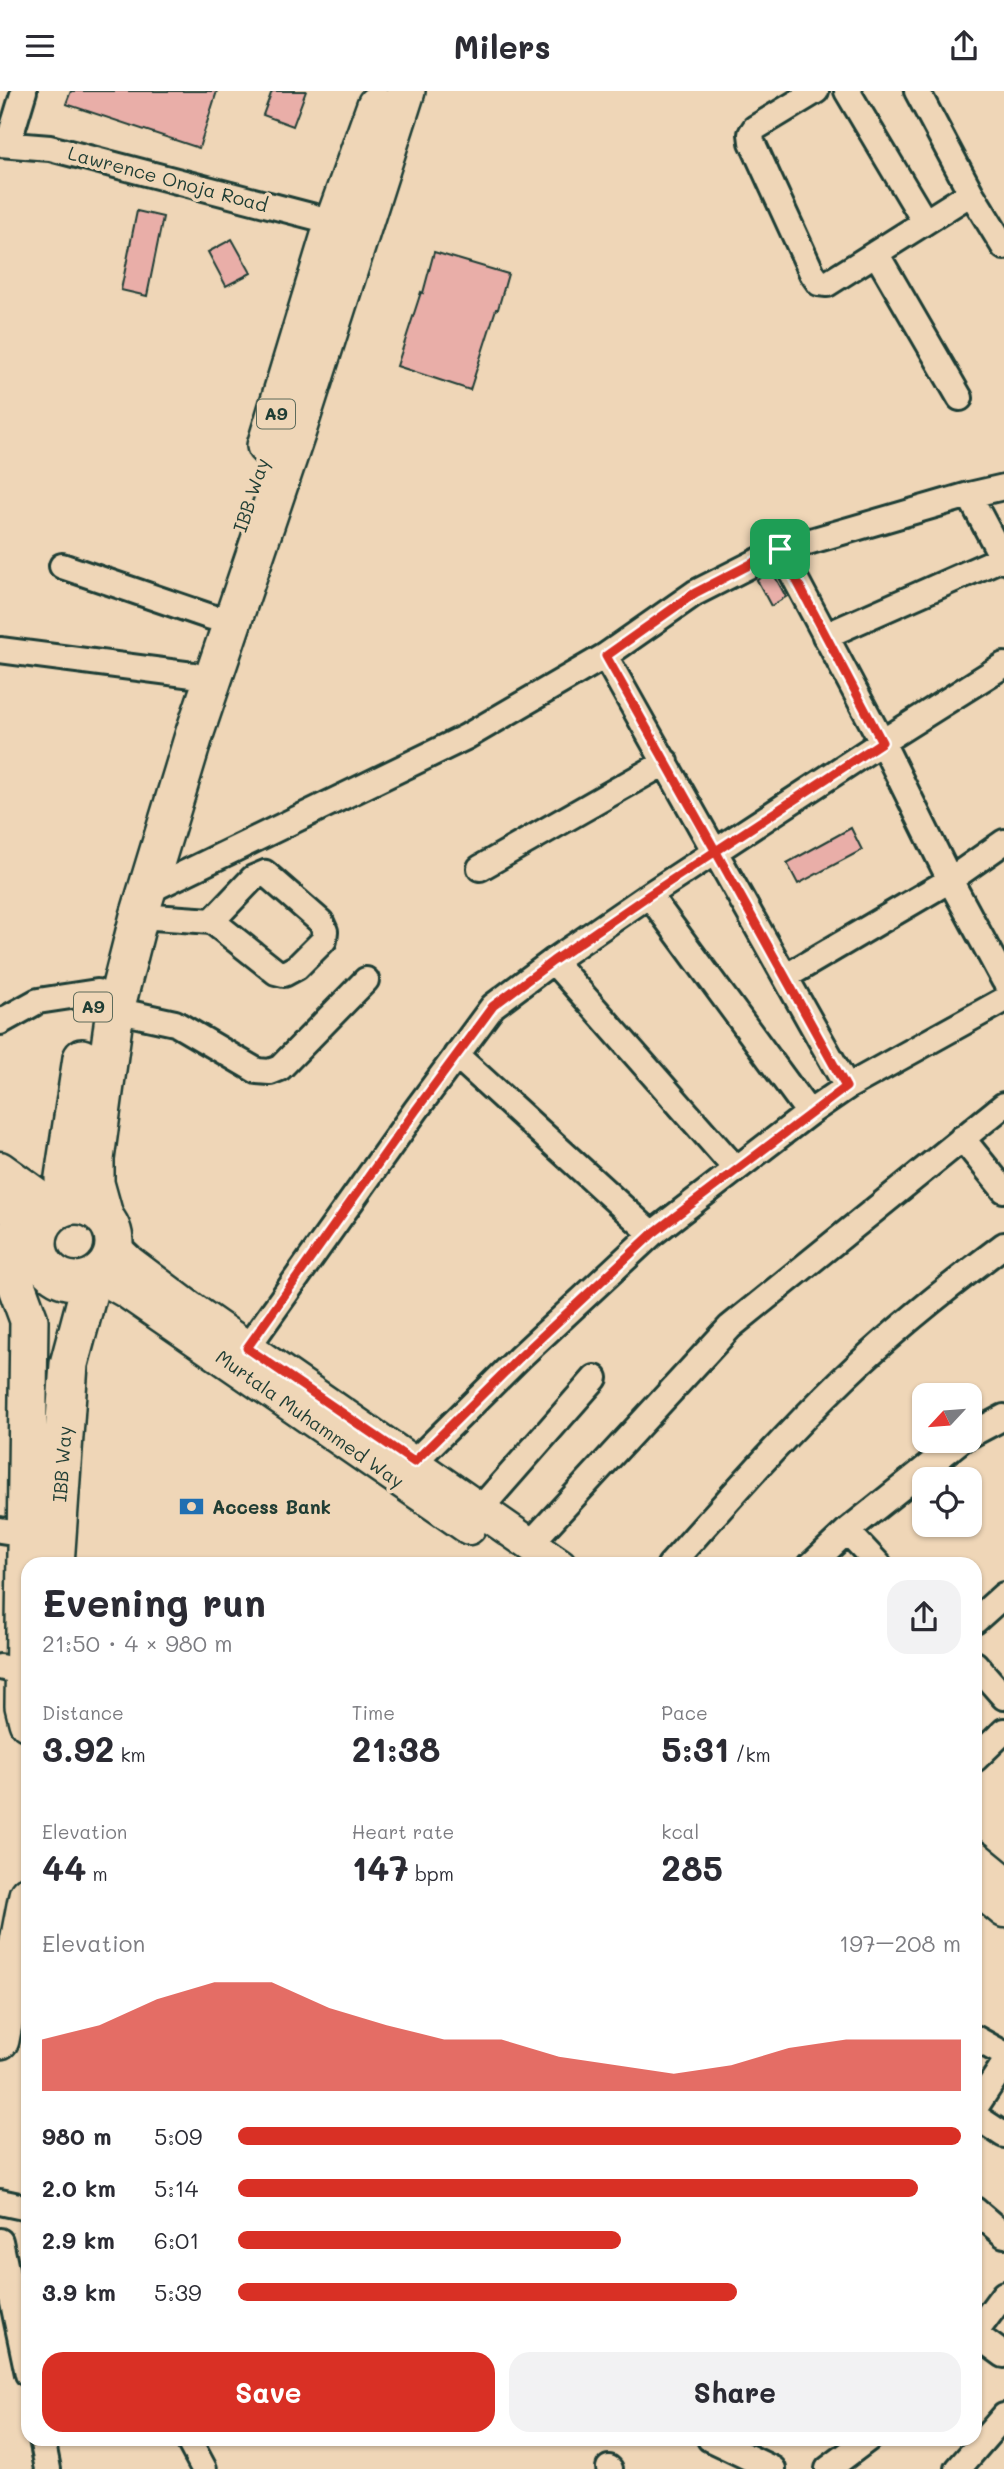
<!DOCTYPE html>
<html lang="en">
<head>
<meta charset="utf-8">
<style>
	:root { --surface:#fff; --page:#f2f2f3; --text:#2b2b33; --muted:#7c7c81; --accent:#d93025 }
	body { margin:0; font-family:Mali,sans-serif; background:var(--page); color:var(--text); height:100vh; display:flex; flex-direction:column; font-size:26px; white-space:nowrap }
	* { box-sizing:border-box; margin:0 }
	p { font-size:23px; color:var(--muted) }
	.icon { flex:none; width:38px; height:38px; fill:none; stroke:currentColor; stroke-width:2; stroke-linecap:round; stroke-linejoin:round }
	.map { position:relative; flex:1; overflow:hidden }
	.panel { position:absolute; left:21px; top:1466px; width:961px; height:889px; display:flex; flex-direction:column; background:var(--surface); border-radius:21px; box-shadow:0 2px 5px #0004 }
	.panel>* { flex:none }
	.needle { width:46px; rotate:244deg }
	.tools { position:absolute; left:912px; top:1292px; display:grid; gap:14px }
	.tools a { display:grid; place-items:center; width:70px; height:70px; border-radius:14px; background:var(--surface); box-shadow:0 2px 5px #0004; font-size:35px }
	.pin { position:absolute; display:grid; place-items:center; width:60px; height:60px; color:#fff; margin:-30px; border-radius:14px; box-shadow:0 4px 10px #0006 }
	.round { display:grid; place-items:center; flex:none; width:74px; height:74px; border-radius:21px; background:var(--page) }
	.summary { display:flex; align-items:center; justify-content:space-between; height:119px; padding:0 21px }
	h1 { font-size:38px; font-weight:800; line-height:52px }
	.metrics { display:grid; grid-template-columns:repeat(3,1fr); gap:10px; height:119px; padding:7px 21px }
	.metrics div { display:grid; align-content:center }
	.metrics b { font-size:35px; font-weight:800 }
	.metrics small { font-size:19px; font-weight:400 }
	.metrics p { font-size:19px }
	.chart { height:196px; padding:14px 21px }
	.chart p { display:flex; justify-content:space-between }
	.chart svg { width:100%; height:126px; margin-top:7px; fill:var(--accent); opacity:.7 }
	.button { display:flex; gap:14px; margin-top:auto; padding:14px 21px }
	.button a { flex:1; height:80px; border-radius:21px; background:var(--accent); color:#fff; font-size:28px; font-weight:800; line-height:80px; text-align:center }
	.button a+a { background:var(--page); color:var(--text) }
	ul { padding:0 21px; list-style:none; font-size:23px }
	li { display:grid; grid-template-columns:112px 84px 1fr; align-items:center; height:52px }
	li i { height:18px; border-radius:9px; background:var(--accent) }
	header { display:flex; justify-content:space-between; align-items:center; height:91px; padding:0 21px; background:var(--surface); font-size:32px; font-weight:800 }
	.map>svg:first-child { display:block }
</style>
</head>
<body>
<header><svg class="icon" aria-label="menu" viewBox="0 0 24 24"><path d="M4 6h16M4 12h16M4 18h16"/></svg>Milers<svg class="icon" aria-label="share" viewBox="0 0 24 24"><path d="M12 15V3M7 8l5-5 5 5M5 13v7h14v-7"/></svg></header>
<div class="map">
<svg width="1004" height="2378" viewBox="0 0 1004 2378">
	<rect width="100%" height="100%" fill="#efd6b7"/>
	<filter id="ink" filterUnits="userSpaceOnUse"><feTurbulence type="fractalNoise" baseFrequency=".0143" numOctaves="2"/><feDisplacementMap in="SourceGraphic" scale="14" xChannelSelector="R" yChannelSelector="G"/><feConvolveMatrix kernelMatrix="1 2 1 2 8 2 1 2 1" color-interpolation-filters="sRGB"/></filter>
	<g filter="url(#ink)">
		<path fill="#e9aea8" stroke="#1f3d34" stroke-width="2" d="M71,0H217L199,57L66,13Z
			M272,0H306L293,35L263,24Z
			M137,120L163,126L147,205L121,199Z
			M232,148L251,182L226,195L208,161Z
			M434,161L508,183L498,218H496L470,299L397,275L421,201L423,202Z
			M772,480L786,506L771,515L757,489Z
			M851,737L862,759L798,793L787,772Z"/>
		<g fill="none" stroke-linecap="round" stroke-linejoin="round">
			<defs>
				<path id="minor" d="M816,0L755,37L751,43L752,51L812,182L819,192L827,193L971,102
					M847,0L925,131
					M917,0L971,102L1004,156
					M0,53L50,57L334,131
					M8,53L24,0
					M876,162L960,307
					M969,404L1004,396
					M780,459L882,651L950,789L1004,889
					M62,475L211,526
					M825,545L1002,467
					M0,559L193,584
					M605,565L847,996
					M480,777L666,671
					M146,801L466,646L605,565L695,502L780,459L969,404L1004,470
					M649,804L809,1022
					M139,825L212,830L276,881L284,883L297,876L324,849L325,840L321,831L265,782L253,787L212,830
					M553,870L736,1078
					M785,886L950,789L1004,751
					M115,919L175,932L257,980L270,981L280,977L366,889
					M0,931L38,910L97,901
					M456,964L652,1143
					M962,1047L1004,1099
					M247,1257L416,1019L493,915L553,870L649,804L882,651L1004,574
					M970,1344L1004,1326
					M414,1371L520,1266L652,1143L809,1022L847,996L1004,909
					M480,1418L595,1287
					M0,1439L26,1443
					M847,1440L879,1474
					M529,1454L730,1236L1004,1014
					M670,1474C727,1410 783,1346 844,1287C894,1239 949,1195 1004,1154
					M811,1474L847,1440L961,1349
					M975,1530L1004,1504
					M975,1573L1004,1606
					M0,1576L25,1582
					M975,1668L1004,1640
					M975,1947L1004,1963
					M975,2017L1004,1973
					M975,2025L1004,2044
					M0,2111L28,2117
					M975,2119L1004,2144
					M0,2150L28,2283
					M975,2242L1004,2203
					M975,2243L1004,2264
					M42,2348L48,2378
					M188,2348L204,2378
					M710,2348L773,2378
					M609,2377L610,2378
					M828,2378L868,2348
					M958,2378L1004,2325"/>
				<path id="major" d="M0,1077L57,1118
					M0,1107L20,1128L38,1154
					M113,1156L129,1171L190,1217L560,1474
					M97,1184L127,1201L469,1437
					M975,1766L1004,1790
					M975,1796L1004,1820"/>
				<path id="highway" d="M266,355L334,131L376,14
					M38 1152a38 38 0 1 1 76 0a38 38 0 1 1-76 0Z
					M65,1115L64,1086L82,967
					M105,1128L95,1092V1068L115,919L139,825L195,641L296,343L406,0
					M0,1150L29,1229L24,1615L28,1631
					M55,1474L69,1273L92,1187
					M0,1949L28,1804"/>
			</defs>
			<use href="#minor" stroke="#1f3d34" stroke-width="30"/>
			<use href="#major" stroke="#1f3d34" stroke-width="37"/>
			<use href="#highway" stroke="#1f3d34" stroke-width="42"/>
			<use href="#minor" stroke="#efd6b7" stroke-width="24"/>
			<use href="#major" stroke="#efd6b7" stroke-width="32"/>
			<use href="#highway" stroke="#efd6b7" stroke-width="37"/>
		</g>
	</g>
	<g fill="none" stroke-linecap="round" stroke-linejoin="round" filter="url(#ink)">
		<defs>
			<path id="route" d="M780,458L882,651L649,804L553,870L493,915L416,1019L247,1257L414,1371L520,1266L652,1143L846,996C767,852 687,708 606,565L695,502L780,458"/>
		</defs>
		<use href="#route" stroke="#fff" stroke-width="14"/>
		<use href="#route" stroke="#d93025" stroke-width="9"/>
	</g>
	<defs>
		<symbol id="bank-bare" viewBox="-9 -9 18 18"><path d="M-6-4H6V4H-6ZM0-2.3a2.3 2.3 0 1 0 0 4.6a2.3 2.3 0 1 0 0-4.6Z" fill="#1f6fb2" stroke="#efd6b7" stroke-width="2.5" paint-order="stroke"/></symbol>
	</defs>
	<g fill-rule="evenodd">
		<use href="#bank-bare" x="174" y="1398" width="35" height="35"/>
	</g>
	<g text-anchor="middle" stroke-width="7" stroke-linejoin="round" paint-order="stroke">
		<g fill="#efd6b7" stroke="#5d6b5b" stroke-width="2">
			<rect x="257" y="308.5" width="38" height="29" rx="5"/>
			<rect x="74" y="901.5" width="38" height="29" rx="5"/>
		</g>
		<g font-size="18" font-weight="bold" fill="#1f3d34">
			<text x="276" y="329">A9</text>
			<text x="93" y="922">A9</text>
		</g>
		<g font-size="19" fill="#1f3d34" stroke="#efd6b7">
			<text transform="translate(168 88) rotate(15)" y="7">Lawrence Onoja Road</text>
			<text transform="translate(251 404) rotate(-72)" y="7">IBB Way</text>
			<text transform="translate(310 1328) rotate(35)" y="7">Murtala Muhammed Way</text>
			<text transform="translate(62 1373) rotate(-86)" y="7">IBB Way</text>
		</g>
		<g font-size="19" font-weight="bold" fill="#1f3d34" stroke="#efd6b7" text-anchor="start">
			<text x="212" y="1423">Access Bank</text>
		</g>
	</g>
</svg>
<div class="tools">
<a><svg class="needle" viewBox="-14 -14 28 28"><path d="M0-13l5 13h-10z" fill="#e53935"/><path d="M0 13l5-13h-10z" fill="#7c7c81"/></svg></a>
<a><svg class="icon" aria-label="locate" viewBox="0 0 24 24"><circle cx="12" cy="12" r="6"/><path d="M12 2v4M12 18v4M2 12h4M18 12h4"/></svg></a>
</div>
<div class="pin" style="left:780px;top:458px;background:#1e9e55"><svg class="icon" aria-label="arrive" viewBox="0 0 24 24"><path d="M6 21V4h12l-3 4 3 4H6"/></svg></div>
<section class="panel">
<div class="summary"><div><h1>Evening run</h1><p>21:50 · 4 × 980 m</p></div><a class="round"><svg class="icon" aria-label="share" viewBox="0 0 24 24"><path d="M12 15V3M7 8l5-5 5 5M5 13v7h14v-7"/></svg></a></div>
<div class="metrics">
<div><p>Distance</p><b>3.92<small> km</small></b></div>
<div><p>Time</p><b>21:38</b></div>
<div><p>Pace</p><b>5:31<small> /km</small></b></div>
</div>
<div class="metrics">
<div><p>Elevation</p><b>44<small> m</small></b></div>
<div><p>Heart rate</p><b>147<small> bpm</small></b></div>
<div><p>kcal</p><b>285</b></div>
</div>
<div class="chart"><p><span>Elevation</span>197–208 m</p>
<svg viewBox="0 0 160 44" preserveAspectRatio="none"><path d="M0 44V26L10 21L20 12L30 6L40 6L50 15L60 21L70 26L80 26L90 32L100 35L110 38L120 35L130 29L140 26L150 26L160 26V44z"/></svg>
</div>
<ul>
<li><b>980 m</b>5:09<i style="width:100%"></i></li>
<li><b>2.0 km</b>5:14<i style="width:94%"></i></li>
<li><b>2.9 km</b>6:01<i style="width:53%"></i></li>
<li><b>3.9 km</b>5:39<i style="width:69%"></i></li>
</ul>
<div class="button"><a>Save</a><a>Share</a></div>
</section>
</div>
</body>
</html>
